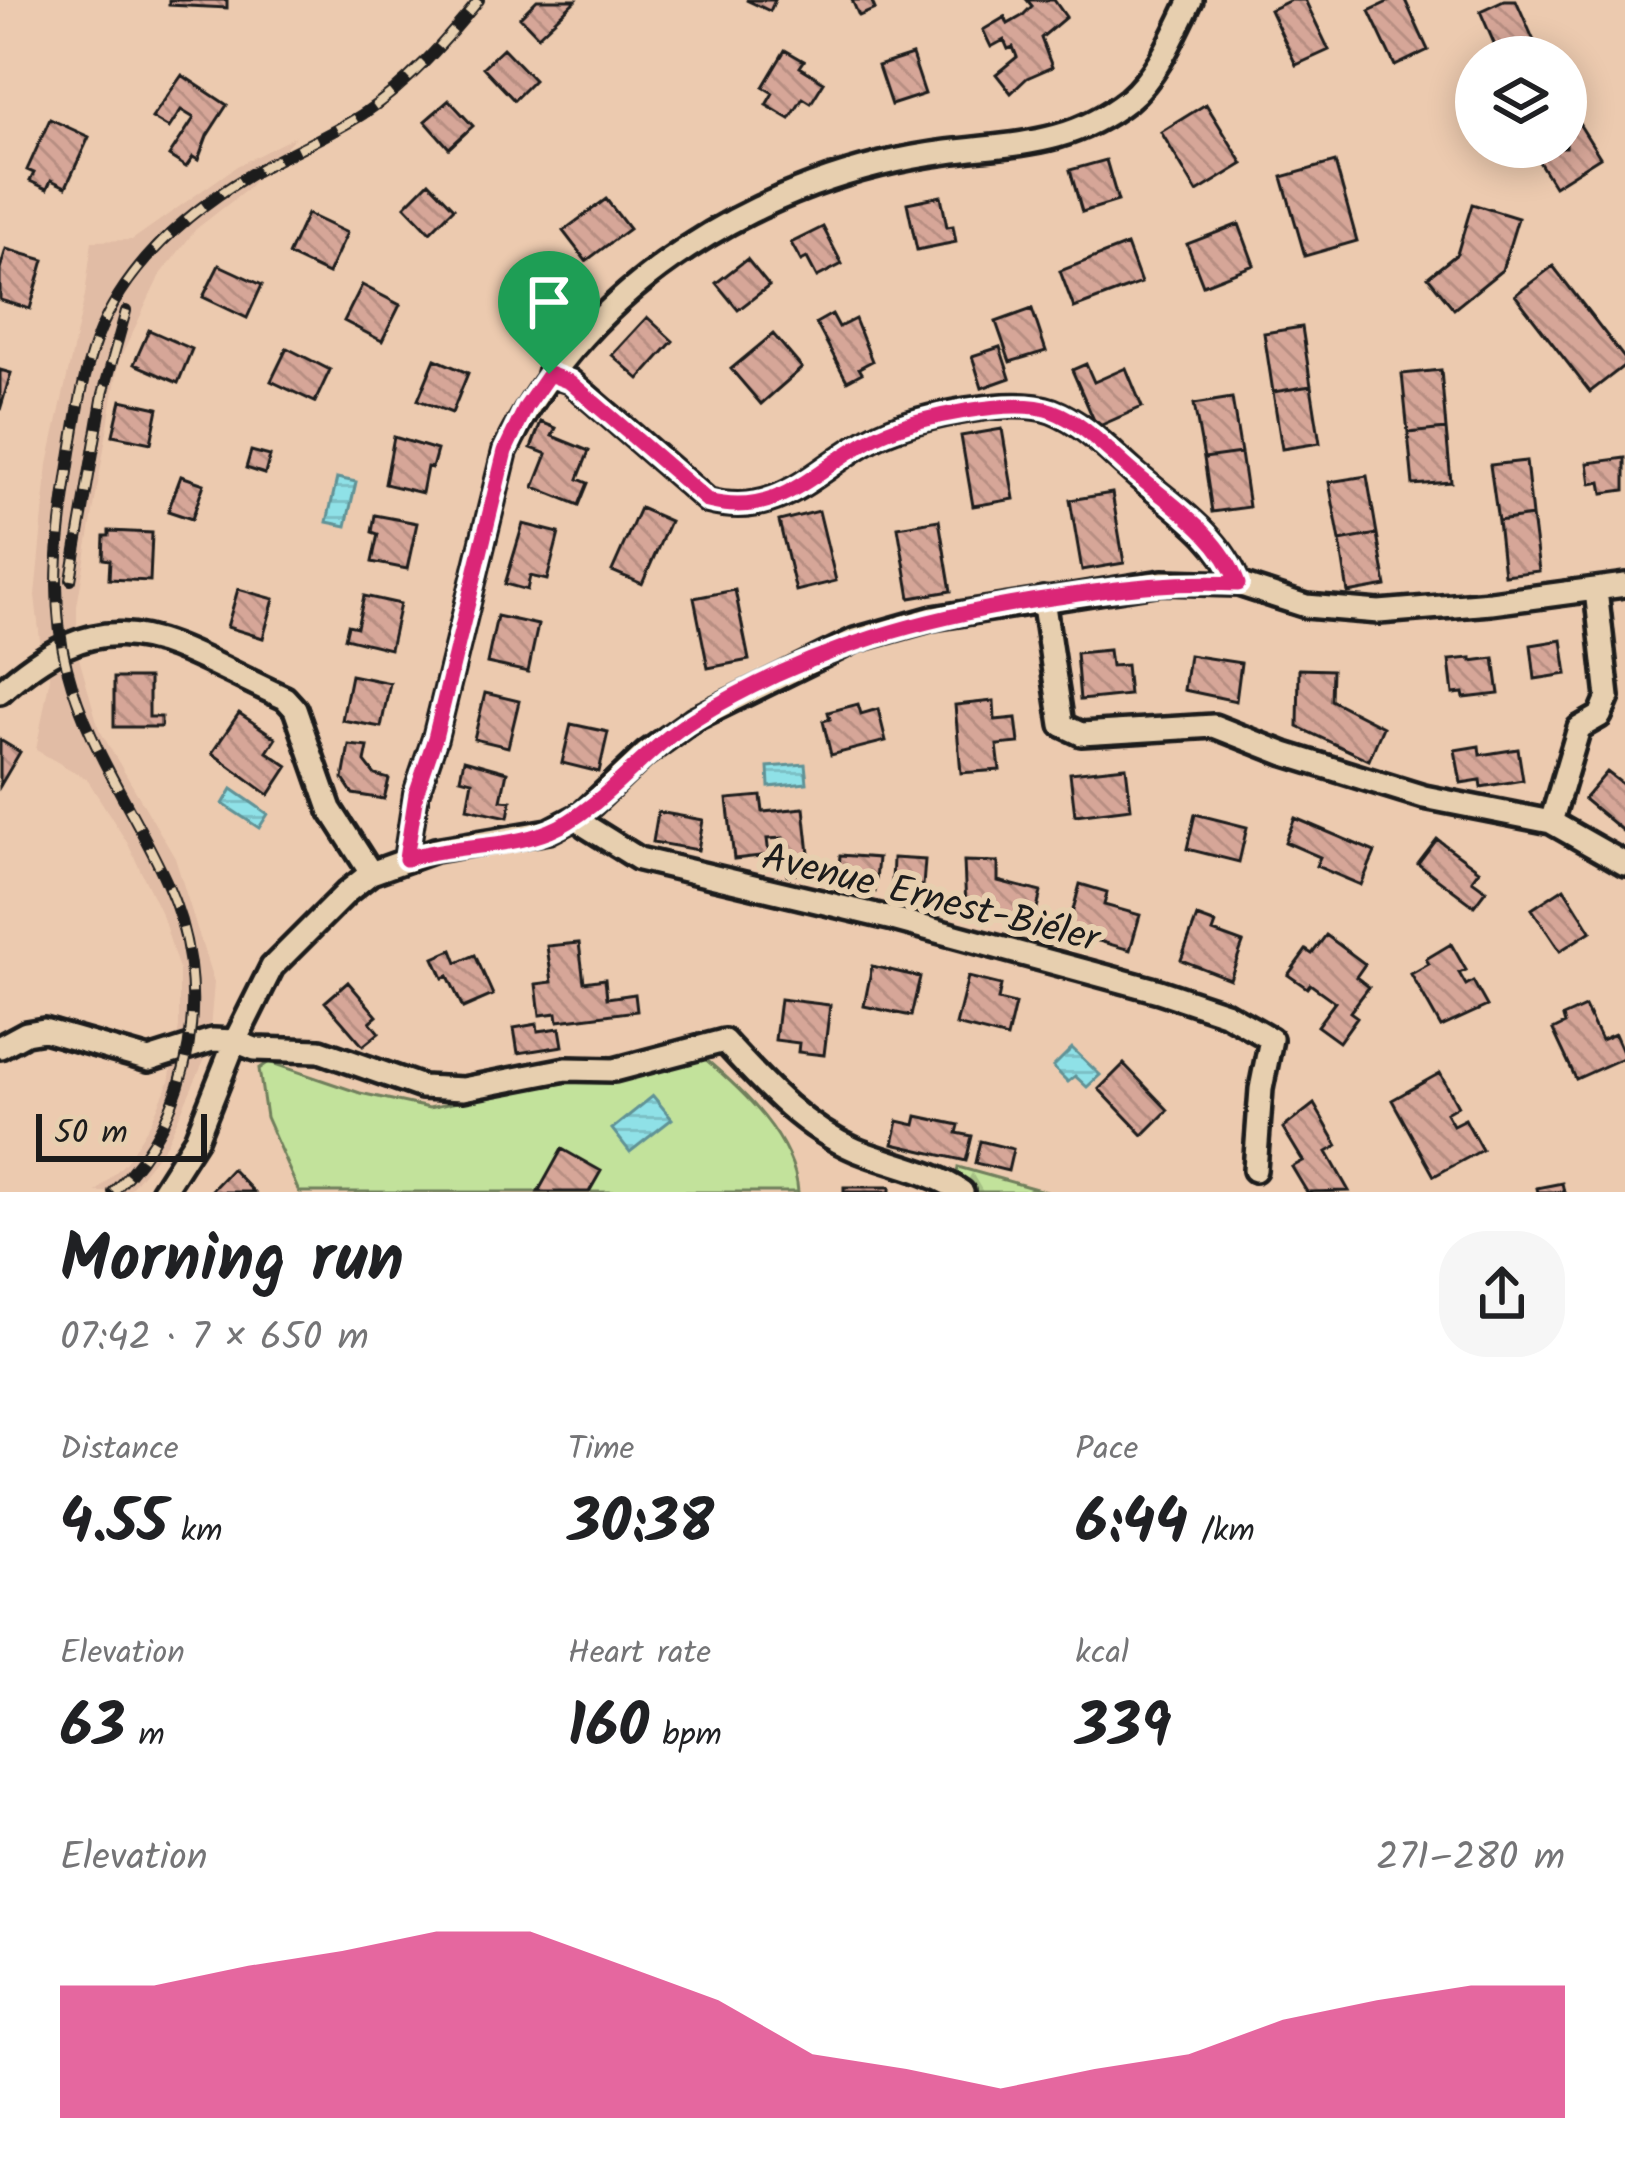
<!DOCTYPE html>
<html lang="en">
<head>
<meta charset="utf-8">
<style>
	:root { --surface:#fff; --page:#f6f6f6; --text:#202124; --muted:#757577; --accent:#db2777 }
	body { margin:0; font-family:Kalam,sans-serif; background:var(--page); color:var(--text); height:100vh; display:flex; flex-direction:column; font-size:45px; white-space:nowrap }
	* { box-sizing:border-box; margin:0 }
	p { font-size:39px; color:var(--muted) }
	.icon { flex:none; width:66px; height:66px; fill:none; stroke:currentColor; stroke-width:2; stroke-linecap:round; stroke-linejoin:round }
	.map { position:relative; height:1192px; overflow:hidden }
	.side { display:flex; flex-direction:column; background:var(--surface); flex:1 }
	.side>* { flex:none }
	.buttons { position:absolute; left:1455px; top:36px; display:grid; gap:24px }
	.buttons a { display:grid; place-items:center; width:132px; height:132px; border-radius:50%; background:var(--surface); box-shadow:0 6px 30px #0003; font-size:60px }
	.scale { position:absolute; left:36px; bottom:30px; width:171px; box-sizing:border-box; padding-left:12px; border:6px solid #1c1c1c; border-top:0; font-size:33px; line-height:42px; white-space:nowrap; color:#1c1c1c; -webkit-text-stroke:9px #e7cfaf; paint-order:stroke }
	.pin { position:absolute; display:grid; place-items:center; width:102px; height:102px; color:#fff; margin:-123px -51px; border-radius:50% 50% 50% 0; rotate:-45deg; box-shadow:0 0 12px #0007 }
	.pin .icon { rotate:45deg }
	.round { display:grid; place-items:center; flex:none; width:126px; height:126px; border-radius:48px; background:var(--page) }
	.headline { display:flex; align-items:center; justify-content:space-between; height:204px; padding:0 60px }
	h1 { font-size:66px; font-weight:600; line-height:90px }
	.metrics { display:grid; grid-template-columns:repeat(3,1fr); gap:18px; height:204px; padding:12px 60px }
	.metrics div { display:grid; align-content:center }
	.metrics b { font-size:60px; font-weight:600 }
	.metrics small { font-size:33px; font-weight:400 }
	.metrics p { font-size:33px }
	.chart { height:336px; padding:24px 60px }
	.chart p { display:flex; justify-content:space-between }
	.chart svg { width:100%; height:216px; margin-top:12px; fill:var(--accent); opacity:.7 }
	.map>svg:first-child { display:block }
</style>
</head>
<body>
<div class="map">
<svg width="1625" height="1192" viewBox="0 0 1625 1192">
	<defs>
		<pattern id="forest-firs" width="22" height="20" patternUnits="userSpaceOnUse" patternTransform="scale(3)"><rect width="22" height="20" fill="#c2e29b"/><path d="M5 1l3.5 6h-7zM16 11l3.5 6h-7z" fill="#a6c185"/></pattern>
		<pattern id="water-rules" width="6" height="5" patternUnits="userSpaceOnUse" patternTransform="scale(3)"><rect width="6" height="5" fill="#8fe1e7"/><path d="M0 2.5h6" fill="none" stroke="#7bc0c6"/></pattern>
		<pattern id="building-back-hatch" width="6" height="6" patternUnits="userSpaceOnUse" patternTransform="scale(3)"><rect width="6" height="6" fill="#d6a698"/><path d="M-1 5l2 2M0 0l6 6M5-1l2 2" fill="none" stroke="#b78e82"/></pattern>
	</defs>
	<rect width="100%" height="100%" fill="#eccaaf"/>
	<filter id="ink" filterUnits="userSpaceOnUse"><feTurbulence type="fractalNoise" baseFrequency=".00833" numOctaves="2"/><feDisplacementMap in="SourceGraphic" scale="24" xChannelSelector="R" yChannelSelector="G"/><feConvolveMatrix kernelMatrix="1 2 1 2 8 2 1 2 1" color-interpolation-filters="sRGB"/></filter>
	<g filter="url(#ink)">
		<path fill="#e1bca5" d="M296,136L245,191L196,229L159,277L119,361L77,606V651L99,729L175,858L214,983L208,1052L167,1143L128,1192H96L126,1162L151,1122L169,1082L179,1027V970L163,918L128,844L87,779L36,750L50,677L42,658L35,595L48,464L85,295L92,241L132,240L237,166Z"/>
		<path fill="#c2e29b" stroke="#6f7f5c" stroke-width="3" d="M703,1057C743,1091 794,1137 798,1192H299L266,1117L259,1069L269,1062L360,1093L429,1108L537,1085L603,1080Z"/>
		<path fill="url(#forest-firs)" stroke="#6f7f5c" stroke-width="3" d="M958,1167L1047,1192H972L956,1181Z"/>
		<path fill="url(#water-rules)" stroke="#619296" stroke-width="3" d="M337,478L356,482L346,526L327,522Z
			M805,764L807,783L769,787L768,767Z
			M232,789L268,814L259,828L223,804Z
			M1072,1048L1100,1075L1087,1087L1075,1076L1068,1082L1053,1067Z
			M653,1096L672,1119L630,1152L612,1129Z"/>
		<path fill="url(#building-back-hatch)" stroke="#1c1c1c" stroke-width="3" d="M169,0H227V8L169,5Z
			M537,0H576L538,36L520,17Z
			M746,0H775L770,11Z
			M852,0H871L875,9L859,16Z
			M1027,0H1054L1066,17L1041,38L1052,67L1027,78L1011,93L996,74L1017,57L1013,47L1008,49L1004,40L991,47L983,30L1005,17L1008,24L1022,16L1032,6Z
			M1291,0H1305L1329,50L1296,65L1270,10Z
			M1392,0H1405L1428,50L1395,66L1369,11Z
			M1504,0H1516L1541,57H1500L1480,11Z
			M503,48L534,80L514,100L483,67Z
			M785,50L804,61L800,67L824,82L811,103L803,98L790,119L766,105L773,93L763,87Z
			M912,55L925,94L891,105L878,66Z
			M182,75L227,105L207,136L198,160L193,157L186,167L169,156L194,118L181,110L169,128L152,118Z
			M449,100L473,126L449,148L425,121Z
			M1566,103L1600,157L1554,186L1530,147H1566Z
			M1206,104L1243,164L1197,192L1161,132Z
			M50,119L89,137L66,187L51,180L47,189L30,181L34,173L27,170Z
			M1106,160L1118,201L1082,212L1070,170Z
			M1335,162L1357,241L1305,256L1282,177Z
			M429,182L454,208L430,232L405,206Z
			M941,196L947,227L953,226L956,242L917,250L907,203Z
			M606,199L629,229L586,261L563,231Z
			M1472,204L1518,218L1502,270L1454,309L1428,277L1457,254Z
			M307,214L347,233L328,274L288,255Z
			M1239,224L1254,265L1203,285L1187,244Z
			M823,227L842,264L817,277L807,258L801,261L791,243Z
			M1127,245L1141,283L1074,308L1060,271Z
			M6,249L44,260L30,309L0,300V269Z
			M747,259L769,286L738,310L716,283Z
			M219,265L262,285L247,318L203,297Z
			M1553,266L1625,359V365L1590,392L1515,295Z
			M528,269L556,293L530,332L505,311L513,301L506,295Z
			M362,285L400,305L382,341L344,321Z
			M1032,309L1046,351L1010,362L996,322Z
			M832,314L839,327L855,319L872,361L859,368L862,373L847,381L816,323Z
			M647,317L673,341L639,379L612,355Z
			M1302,327L1311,386L1273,392L1264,333Z
			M149,330L192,349L178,383L134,364Z
			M773,334L802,368L761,404L731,369Z
			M1000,347L1010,378L982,388L972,356Z
			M287,348L330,370L315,402L271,381Z
			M435,359L468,373L452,413L418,400Z
			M1086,364L1094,382L1126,368L1142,407L1097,427L1072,370Z
			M0,370L11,373L0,410Z
			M1441,370L1446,429L1408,433L1402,374Z
			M1311,386L1320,443L1282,449L1273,392Z
			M1232,398L1241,453L1204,458L1194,404Z
			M121,400L158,408L151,443L113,435Z
			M541,422L556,428L552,436L589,451L578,479L588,483L579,505L534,487L547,454L531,448Z
			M1002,429L1014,499L973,506L961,436Z
			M1446,429L1451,482L1413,485L1408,433Z
			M394,437L437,450L432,468L427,467L422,493L385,484Z
			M251,451L270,456L265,474L246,468Z
			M1241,453L1249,507L1212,512L1204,458Z
			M1625,458V490L1603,493L1601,482L1591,484L1588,463Z
			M1526,461L1532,516L1498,521L1490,465Z
			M181,476L204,484L192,519L168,511Z
			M1367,476L1377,534L1340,541L1329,482Z
			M1112,493L1124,563L1082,570L1070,500Z
			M640,508L670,521L642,584L612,571Z
			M819,511L836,581L796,591L779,521Z
			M375,515L417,523L407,569L372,562L378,534L372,532Z
			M1532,516L1539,571L1504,575L1498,521Z
			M939,520L951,591L910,598L898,527Z
			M523,524L559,533L547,580L530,576L527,590L505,584Z
			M109,531L152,533L150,581L109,579L110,560L103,559L104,536H109Z
			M1377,534L1386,586L1348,593L1340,541Z
			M238,589L274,599L263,638L227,627Z
			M735,590L749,660L708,668L694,598Z
			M364,596L400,604L390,649L345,638L348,625L357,627Z
			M497,616L538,625L528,672L487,663Z
			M1562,640L1567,674L1535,679L1531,645Z
			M1109,650L1111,666L1126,665L1129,695L1080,700L1076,653Z
			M1189,655L1241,663L1236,701L1184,690Z
			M1471,658V661L1494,658L1499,694L1464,698L1463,693L1453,694L1449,660Z
			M1299,669L1332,670L1331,700L1383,727L1369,760L1298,727Z
			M351,675L390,683L381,727L342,720Z
			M114,678H149V717H161V727H114Z
			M485,693L519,701L508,747L474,739Z
			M994,701L995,720L1016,718L1019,743L997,745L1000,770L961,773L955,705Z
			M858,704L861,714L878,709L886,741L831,755L823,721L830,719L828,712Z
			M239,713L276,738L267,752L288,766L269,795L212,753Z
			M571,724L608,732L599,772L562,763Z
			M0,740L20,752L0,786Z
			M349,745L368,747L365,762L375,775L389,779L384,799L353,794L343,779Z
			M1479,746L1480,755L1518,749L1523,780L1481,787L1480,780L1461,783L1455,750Z
			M464,760L507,772L501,800L511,801L508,817L467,808L472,781L460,778Z
			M1126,767L1131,808L1075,815L1070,773Z
			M1607,772L1625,786V833L1584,799Z
			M761,796L763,812L804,808L811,872L787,875L783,838L767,839L769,855L734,859L727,799Z
			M658,812L703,820L698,850L653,842Z
			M1195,814L1247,827L1239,862L1187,849Z
			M1295,818L1375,852L1361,885L1316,866L1320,857L1285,842Z
			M1437,839L1479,870L1472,880L1486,890L1474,906L1418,864Z
			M840,855L878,858L875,892L837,889Z
			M893,858L925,860L923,886L892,884Z
			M964,861L998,862V881L1041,892L1033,924L966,908Z
			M1080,884L1107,892L1104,905L1140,915L1130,950L1067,932Z
			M1564,888L1591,931L1560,951L1532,909Z
			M1197,917L1216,924L1213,932L1243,943L1230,979L1181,960Z
			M1326,935L1365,964L1356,977L1369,987L1350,1012L1357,1017L1339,1042L1317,1026L1335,1002L1310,984L1307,988L1288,975L1306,950L1312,954Z
			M579,943L584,982L605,979L607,998L635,994L637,1011L558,1021L557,1013L540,1015L536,984L552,982L547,946Z
			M1451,944L1466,970L1459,973L1466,985L1473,981L1487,1006L1441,1027L1411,974L1429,964L1426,959Z
			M452,950L457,963L475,955L493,995L463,1008L448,976L443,978L434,958Z
			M872,966L920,977L911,1016L864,1006Z
			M968,977L1001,985L998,1000L1015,1004L1007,1038L956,1025Z
			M348,982L377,1016L370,1022L379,1033L363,1046L325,1002Z
			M780,999L830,1005L824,1055L798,1052L799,1043L775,1040Z
			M1585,1007L1601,1040L1615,1034L1625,1057L1576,1079L1553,1030L1565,1024L1563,1017Z
			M537,1024L538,1031L560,1028L563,1046L518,1053L514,1028Z
			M1124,1064L1168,1110L1143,1135L1099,1089Z
			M1440,1073L1458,1106L1446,1113L1453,1125L1465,1119L1482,1150L1434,1176L1392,1100Z
			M1314,1104L1338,1146L1327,1152L1349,1191L1307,1192L1292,1167L1303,1161L1283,1128Z
			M917,1116L959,1125L957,1133L972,1136L966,1161L893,1144L898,1121L915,1125Z
			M980,1141L1013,1149L1008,1171L975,1163Z
			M562,1149L601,1171L589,1192H538Z
			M232,1169L254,1192H210Z
			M1562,1183L1564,1192H1538L1537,1188Z
			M844,1187H890V1192H844Z"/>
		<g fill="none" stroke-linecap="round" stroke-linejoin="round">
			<defs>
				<path id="minor" d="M549,374L570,381L708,501C784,521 819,463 881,434C921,416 1011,396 1052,411C1086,424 1113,455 1140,478C1177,509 1221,538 1238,584
					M1043,599L1062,725L1081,734L1214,726L1285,754L1424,797L1551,822L1625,864
					M0,692C114,590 165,644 285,698L295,709L330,809L371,873
					M582,814L586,826L639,859L893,919L1159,991L1225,1013L1271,1039L1261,1089L1255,1170
					M1551,822L1579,728L1600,716L1608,697L1596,590
					M406,859L416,794L435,738L505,451C585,284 766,175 947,152C1017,143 1069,146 1128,100C1157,76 1175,33 1191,0
					M0,1047L26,1033L44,1030L149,1060L212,1040L235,1041L255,1049L320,1051L422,1087L463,1089L566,1069L614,1070L724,1041C763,1083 802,1127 856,1150C890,1164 932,1171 962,1192
					M162,1192L196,1139L235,1041L272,967L347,892L371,873L435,850L549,831L582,814L645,754L694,719L855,640L933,618L1162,582L1238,584L1306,606L1379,612L1491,603L1625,585"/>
			</defs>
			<use href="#minor" stroke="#1c1c1c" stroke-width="30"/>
			<use href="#minor" stroke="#e7cfaf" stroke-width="21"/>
			<defs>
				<path id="rail" d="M71,580L103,394L126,311
					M113,1192C196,1111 214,985 166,881C133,808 87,746 67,668C48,596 60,524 71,452C78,410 84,367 101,328C131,262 189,211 251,174C287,153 327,137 363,114C408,84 445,42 479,0"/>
			</defs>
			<use href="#rail" stroke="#1c1c1c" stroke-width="12"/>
			<use href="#rail" stroke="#e7cfaf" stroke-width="8" stroke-dasharray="22" stroke-linecap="butt"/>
		</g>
	</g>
	<g fill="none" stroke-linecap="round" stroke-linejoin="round" filter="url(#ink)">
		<defs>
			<path id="route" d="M549,374L570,382L708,501C783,521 819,463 881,434C918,417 1014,397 1052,411C1084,423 1108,451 1133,472C1172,505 1220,535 1238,584C1177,581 1126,587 1065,596C932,614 809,648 694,719C643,750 600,811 550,831C505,849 452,844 406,859L416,794L435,738L505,451L526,407Z"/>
		</defs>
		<use href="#route" stroke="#fff" stroke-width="24"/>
		<use href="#route" stroke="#db2777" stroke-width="15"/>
	</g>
	<g text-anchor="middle" stroke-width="12" stroke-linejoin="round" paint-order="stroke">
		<g font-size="39" fill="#1c1c1c" stroke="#e7cfaf">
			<text transform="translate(931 896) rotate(14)" y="14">Avenue Ernest-Biéler</text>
		</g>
	</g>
</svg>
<div class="buttons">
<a><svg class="icon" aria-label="layers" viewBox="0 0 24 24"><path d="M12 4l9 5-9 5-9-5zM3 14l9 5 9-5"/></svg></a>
</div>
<div class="scale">50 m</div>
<div class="pin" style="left:549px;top:374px;background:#1e9e55"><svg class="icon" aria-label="arrive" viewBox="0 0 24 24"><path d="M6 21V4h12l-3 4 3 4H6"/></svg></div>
</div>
<section class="side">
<div class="headline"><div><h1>Morning run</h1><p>07:42 · 7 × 650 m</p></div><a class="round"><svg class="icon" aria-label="share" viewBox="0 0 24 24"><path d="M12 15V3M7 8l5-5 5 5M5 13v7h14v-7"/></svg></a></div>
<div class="metrics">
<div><p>Distance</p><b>4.55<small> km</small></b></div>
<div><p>Time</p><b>30:38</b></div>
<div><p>Pace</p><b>6:44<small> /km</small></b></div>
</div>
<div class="metrics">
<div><p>Elevation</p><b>63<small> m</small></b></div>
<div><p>Heart rate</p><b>160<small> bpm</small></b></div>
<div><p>kcal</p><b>339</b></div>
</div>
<div class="chart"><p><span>Elevation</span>271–280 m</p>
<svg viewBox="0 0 160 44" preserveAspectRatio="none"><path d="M0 44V17L10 17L20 13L30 10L40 6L50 6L60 13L70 20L80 31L90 34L100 38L110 34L120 31L130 24L140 20L150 17L160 17V44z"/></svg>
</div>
</section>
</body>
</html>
